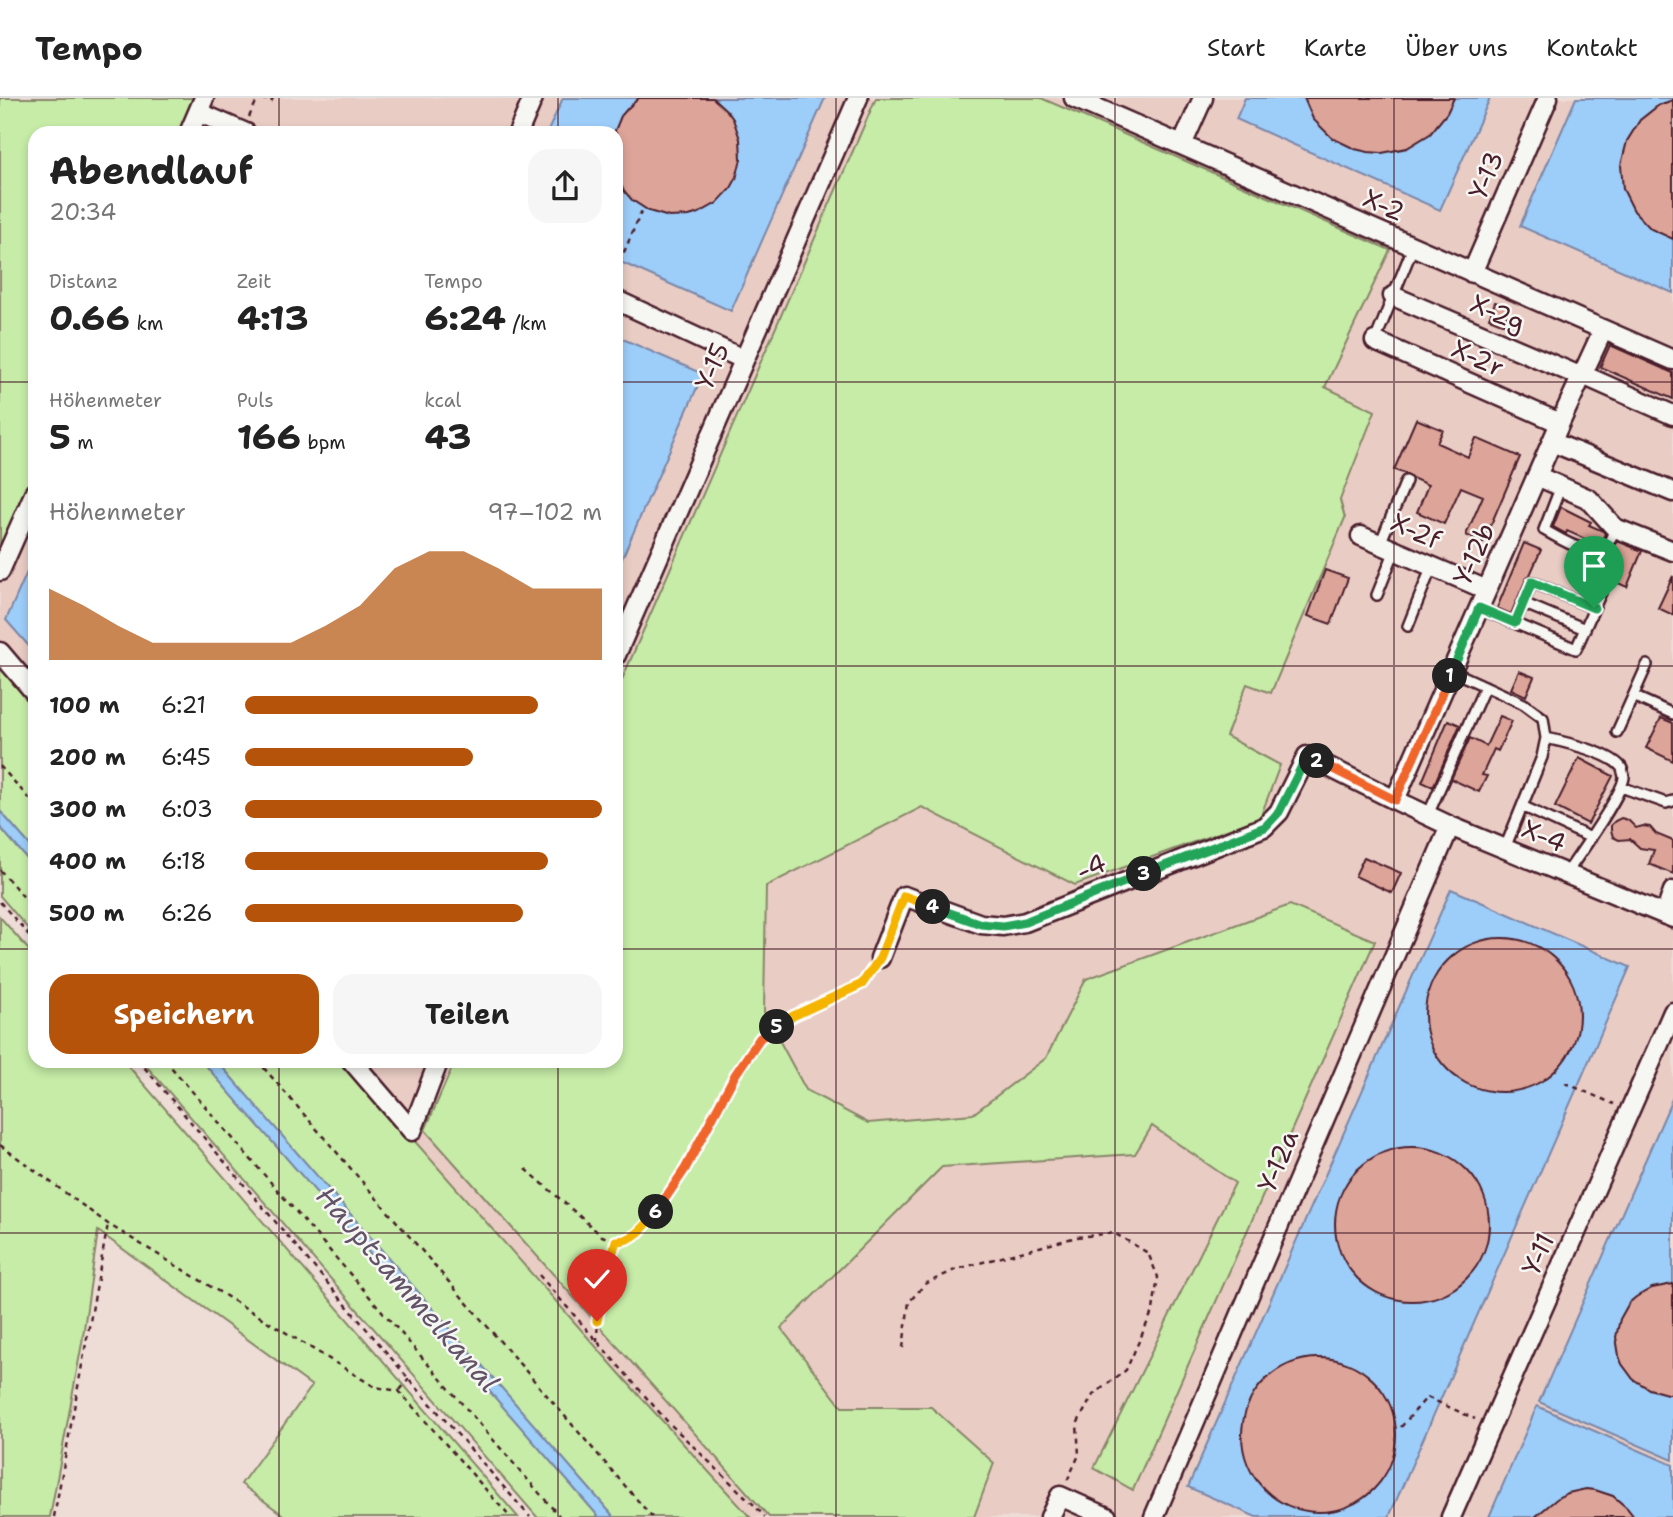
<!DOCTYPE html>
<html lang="de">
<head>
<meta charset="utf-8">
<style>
	:root { --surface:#fff; --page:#f6f6f6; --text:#222; --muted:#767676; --line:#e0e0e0; --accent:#b45309 }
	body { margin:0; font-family:"Shantell Sans",sans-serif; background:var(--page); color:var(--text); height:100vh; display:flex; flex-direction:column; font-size:26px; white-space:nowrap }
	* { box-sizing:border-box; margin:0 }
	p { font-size:23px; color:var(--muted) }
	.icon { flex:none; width:38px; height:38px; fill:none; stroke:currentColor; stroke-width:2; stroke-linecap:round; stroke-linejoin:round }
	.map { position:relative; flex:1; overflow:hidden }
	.side { position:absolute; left:28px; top:28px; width:595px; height:942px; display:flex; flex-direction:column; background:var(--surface); border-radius:21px; box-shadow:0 4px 10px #0003 }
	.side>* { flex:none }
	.pin { position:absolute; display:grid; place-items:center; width:60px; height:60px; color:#fff; margin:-72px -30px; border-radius:50% 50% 50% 0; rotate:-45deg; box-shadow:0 0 7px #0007 }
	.pin .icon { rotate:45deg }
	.km { position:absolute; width:35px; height:35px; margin:-18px; border-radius:50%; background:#222; color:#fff; font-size:19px; line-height:35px; text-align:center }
	.round { display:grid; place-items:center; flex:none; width:74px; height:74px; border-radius:21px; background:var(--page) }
	.headline { display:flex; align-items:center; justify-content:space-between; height:119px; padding:0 21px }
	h1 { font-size:38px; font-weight:700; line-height:52px }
	.metrics { display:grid; grid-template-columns:repeat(3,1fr); gap:10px; height:119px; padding:7px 21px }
	.metrics div { display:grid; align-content:center }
	.metrics b { font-size:35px; font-weight:700 }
	.metrics small { font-size:19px; font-weight:400 }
	.metrics p { font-size:19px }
	.chart { height:196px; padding:14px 21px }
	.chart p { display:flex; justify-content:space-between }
	.chart svg { width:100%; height:126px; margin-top:7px; fill:var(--accent); opacity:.7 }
	.primary-button { display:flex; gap:14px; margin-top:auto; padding:14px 21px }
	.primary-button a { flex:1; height:80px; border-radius:21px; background:var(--accent); color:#fff; font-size:28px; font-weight:700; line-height:80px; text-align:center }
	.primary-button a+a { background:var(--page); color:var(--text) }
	ul { padding:0 21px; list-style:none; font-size:23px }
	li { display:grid; grid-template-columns:112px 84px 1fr; align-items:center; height:52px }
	li i { height:18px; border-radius:9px; background:var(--accent) }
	header { display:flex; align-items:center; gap:42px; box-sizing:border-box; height:98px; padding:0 35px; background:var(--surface); border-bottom:2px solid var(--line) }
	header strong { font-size:33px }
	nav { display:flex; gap:38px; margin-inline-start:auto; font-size:24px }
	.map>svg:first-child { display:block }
</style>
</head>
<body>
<header>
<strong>Tempo</strong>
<nav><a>Start</a><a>Karte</a><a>Über uns</a><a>Kontakt</a></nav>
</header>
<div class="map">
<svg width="1673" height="1419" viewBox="0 0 1673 1419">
	<rect width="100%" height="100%" fill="#eeddd7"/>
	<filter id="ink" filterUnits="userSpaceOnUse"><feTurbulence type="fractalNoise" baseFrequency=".0143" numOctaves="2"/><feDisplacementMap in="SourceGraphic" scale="14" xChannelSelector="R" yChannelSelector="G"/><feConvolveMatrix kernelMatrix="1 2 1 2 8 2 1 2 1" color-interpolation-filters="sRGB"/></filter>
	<g filter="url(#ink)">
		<path fill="#e9ccc4" d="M194,0H1673V1419H750L636,1294L344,963L616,962V35H179Z
			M35,371V609L0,569V453Z"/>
		<path fill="#c6eca7" stroke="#888669" stroke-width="2" d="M0,0H194L179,35H35V371L0,453Z
			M876,0H1041L1390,152L1325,289L1375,313L1340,402L1345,420L1271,595L1247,586L1226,638L1280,667L1260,720L1075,787L922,709L766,788L764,914L806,992L868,1025L973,1016L1046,960L1086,881L1290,807L1375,843L1133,1392L1094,1370L1235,1085L1152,1028L1135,1056L942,1069L781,1230L842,1309H931L994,1365L974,1419H769L425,1032L455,963L616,962V595Z
			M0,569L35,609V753L0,713Z
			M0,729L35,770V839L0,798Z
			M0,819L35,859V962L124,963L518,1419H286L241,1386L312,1288L98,1133L82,1245L50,1419H0Z
			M142,963H202L599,1419H537Z
			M217,963H344L636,1294L750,1419H614Z"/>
		<path fill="#9dcdf9" stroke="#7c87a7" stroke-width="2" d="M563,0H825L731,213L616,162V35H547Z
			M1245,0H1490L1440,112L1236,21Z
			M1576,0H1673V195L1520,128Z
			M616,238L703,276L616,474Z
			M35,456V555L6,522Z
			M0,713L35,753V770L0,729Z
			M1451,791L1630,869L1389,1419H1256L1188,1389Z
			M202,963H217L614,1419H599Z
			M1673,999V1362L1539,1304Z
			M1537,1308L1673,1367V1419H1489Z"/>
		<path fill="#dda499" stroke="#4a1f2b" stroke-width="2" d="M639,0H713L727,13L733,21L740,41L741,61L736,81L731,90L717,105L699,115L689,118L669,119L649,113L632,102L625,94L616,79V35H614L621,18L628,10Z
			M1304,0H1454L1447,15L1430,36L1407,50L1382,55L1368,54L1355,51L1332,40L1313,21Z
			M1673,2V141L1651,131L1634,113L1623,91L1621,67L1627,43L1640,22L1659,7Z
			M1495,204L1510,210L1504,226L1489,220Z
			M1610,247L1673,275V301L1600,269Z
			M1416,321L1443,332L1437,345L1468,359L1476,340L1520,359L1483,445L1466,437L1483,398L1461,389L1444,426L1417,414L1428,387L1412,380L1409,377L1394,372Z
			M1561,409L1591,424L1589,427L1603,433L1605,436L1603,440L1594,445L1567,433L1566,436L1553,429Z
			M1617,443L1642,453L1627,489L1595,475L1602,457L1612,451Z
			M1524,445L1541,452L1530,477L1526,481L1511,516L1497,510Z
			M1325,472L1348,480L1331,526L1308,518Z
			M1673,478V517L1658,510Z
			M1519,573L1534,579L1526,598L1511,591Z
			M1500,618L1512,623L1498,653L1494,651L1482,677L1487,678L1479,694L1451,681L1470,640L1486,648Z
			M1661,620L1673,625V663L1646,650Z
			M1448,622L1460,627L1433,689L1422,684Z
			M1579,660L1613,678L1588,726L1555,709Z
			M1621,720L1628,722L1636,730L1643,728L1650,729L1656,736L1673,743V776L1649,766L1654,752L1640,750L1630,741L1619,742L1613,739L1611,732V727L1615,723Z
			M1364,759L1401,775L1392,795L1355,778Z
			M1425 917a77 77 0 1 1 154 0a77 77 0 1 1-154 0Z
			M1335 1126a77 77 0 1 1 154 0a77 77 0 1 1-154 0Z
			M1673,1186V1296H1667L1649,1291L1633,1281L1622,1266L1619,1258L1616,1239L1620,1221L1629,1205L1636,1199L1652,1190Z
			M1242 1337a77 77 0 1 1 154 0a77 77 0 1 1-154 0Z
			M1586,1391L1595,1392L1613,1398L1627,1410L1634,1419H1535L1559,1399L1568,1395Z"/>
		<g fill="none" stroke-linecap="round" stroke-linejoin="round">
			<defs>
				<path id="service" d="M1375,243L1413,149
					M1561,388L1544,432C1560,440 1591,463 1607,446C1611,442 1613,435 1615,430
					M1380,446L1406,383
					M1377,497L1395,452
					M1479,510L1576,551L1603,490
					M1515,525L1523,505
					M1408,528L1432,468
					M1585,531L1523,505L1532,484L1594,510
					M1452,573L1524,606L1543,620L1546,640L1542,659L1505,750
					M1633,598L1673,616
					M1617,634L1647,567
					M1546,640C1564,644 1609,654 1621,669C1622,669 1624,678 1624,679C1624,694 1577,760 1566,776
					M1621,689L1666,705L1673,703
					M1522,708L1591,740
					M1428,717L1485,588"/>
				<path id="minor" d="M1074,0L1673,262
					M198,14L246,35
					M189,35L204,0
					M518,35L533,0
					M1182,47L1203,0
					M1472,175L1548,0
					M1393,198L1582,279
					M616,202L743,261
					M1375,243L1560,325
					M1583,277L1673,317
					M1552,344L1673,394
					M1537,378L1589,401L1615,430L1673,453
					M1361,438L1487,492
					M0,473L35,394
					M0,554L35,595
					M616,557L858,0
					M1395,702L1560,325L1603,232
					M1665,817L1673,793
					M880,860L904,798L981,826L1003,828L1025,824L1264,729L1279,714L1307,658L1395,702L1450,728L1673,820
					M351,962L412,1033L439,962
					M1050,1419L1060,1398L1107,1419
					M1154,1419L1450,728
					M1451,1419L1673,914"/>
			</defs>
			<use href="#service" stroke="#4a1f2b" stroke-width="14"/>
			<use href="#minor" stroke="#4a1f2b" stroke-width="23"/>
			<path stroke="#4a1f2b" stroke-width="2.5" stroke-dasharray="5 5" stroke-linecap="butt" d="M262,0L271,4L273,0
				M249,19L258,0
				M616,173L642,112
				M0,668L35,707
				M0,772L35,812
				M0,804L35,844
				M138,962L409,1281L530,1419
				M165,962L560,1419
				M257,962L652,1419
				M1565,985L1614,1006
				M0,1047L108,1126L375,1289L399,1293L510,1419
				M526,1071L602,1138L616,1143L625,1144L646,1128L685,1071L735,977L760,940L793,918L862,886L870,874
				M539,1177L667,1323L754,1407L765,1419
				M597,1244C597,1209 606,1177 615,1144
				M903,1250L909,1204L925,1186L957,1171L1077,1139L1114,1135L1148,1155L1158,1179L1153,1212L1126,1272L1093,1297L1077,1326L1079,1357L1067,1383
				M400,1292L409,1281
				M1401,1329L1427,1299L1475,1321
				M54,1419L108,1126"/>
			<use href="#service" stroke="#f6f6f2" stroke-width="9"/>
			<use href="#minor" stroke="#f6f6f2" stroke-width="18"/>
		</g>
	</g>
	<g fill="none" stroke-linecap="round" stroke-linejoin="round" filter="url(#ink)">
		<defs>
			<path id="split-1" d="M1450,578L1479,510L1515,525L1532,484L1594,510"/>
			<path id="split-2" d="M1317,663L1395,702L1450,578"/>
			<path id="split-3" d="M1144,776L1265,729L1279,714L1307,658L1317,663"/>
			<path id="split-4" d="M933,809L981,826L1003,828L1025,824L1144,776"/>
			<path id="split-5" d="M777,929L793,918L862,886L880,860L904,798L933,809"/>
			<path id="split-6" d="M656,1114L685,1071L735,977L760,940L777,929"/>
			<path id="split-7" d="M597,1223L605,1181L616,1143C633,1144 646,1128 656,1114"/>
		</defs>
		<use href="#split-1" stroke="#fff" stroke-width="14"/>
		<use href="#split-2" stroke="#fff" stroke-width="14"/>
		<use href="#split-3" stroke="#fff" stroke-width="14"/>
		<use href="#split-4" stroke="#fff" stroke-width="14"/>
		<use href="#split-5" stroke="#fff" stroke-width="14"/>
		<use href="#split-6" stroke="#fff" stroke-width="14"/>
		<use href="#split-7" stroke="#fff" stroke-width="14"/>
		<use href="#split-1" stroke="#22a559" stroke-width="9"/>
		<use href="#split-2" stroke="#f0652b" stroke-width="9"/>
		<use href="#split-3" stroke="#22a559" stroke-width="9"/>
		<use href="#split-4" stroke="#22a559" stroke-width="9"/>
		<use href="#split-5" stroke="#f5b400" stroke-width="9"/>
		<use href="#split-6" stroke="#f0652b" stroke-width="9"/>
		<use href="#split-7" stroke="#f5b400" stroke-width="9"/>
	</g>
	<path fill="none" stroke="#4a1f2b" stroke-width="2" stroke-opacity="0.55" d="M279,0V35M558,0V35M836,0V1419M1115,0V1419M1394,0V1419M0,284H35M616,284H1673M0,568H35M616,568H1673M0,851H35M616,851H1673M279,962V1419M558,962V1419M0,1135H1673"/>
	<g text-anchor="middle" stroke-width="5" stroke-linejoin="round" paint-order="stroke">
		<g font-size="26" fill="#4a1f2b" stroke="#f6f6f2">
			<text transform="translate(1486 77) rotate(-67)" y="9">Y-13</text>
			<text transform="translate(1384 107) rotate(24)" y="9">X-2</text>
			<text transform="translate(1498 215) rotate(23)" y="9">X-2g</text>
			<text transform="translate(1478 260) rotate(24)" y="9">X-2r</text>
			<text transform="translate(712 268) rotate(-67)" y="9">Y-15</text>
			<text transform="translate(1416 433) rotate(24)" y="9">X-2f</text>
			<text transform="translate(1474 456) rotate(-66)" y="9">Y-12b</text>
			<text transform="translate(1544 738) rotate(23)" y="9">X-4</text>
			<text transform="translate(1091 769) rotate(-22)" y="9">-4</text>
			<text transform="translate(1278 1063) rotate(-67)" y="9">Y-12a</text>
			<text transform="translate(1538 1156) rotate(-66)" y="9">Y-11</text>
		</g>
		<g font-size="28" font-style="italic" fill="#635369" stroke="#f6f6f2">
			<text transform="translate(408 1191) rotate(49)" y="10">Hauptsammelkanal</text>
		</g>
	</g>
</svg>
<div class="pin" style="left:1594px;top:510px;background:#1e9e55"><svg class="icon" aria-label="arrive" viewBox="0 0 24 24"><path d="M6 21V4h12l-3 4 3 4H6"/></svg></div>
<div class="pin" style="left:597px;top:1223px;background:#d93025"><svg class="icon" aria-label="check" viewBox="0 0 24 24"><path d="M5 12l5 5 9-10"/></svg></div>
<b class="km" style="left:1450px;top:578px">1</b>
<b class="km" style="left:1317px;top:663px">2</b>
<b class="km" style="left:1144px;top:776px">3</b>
<b class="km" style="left:933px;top:809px">4</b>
<b class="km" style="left:777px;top:929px">5</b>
<b class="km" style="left:656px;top:1114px">6</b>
<section class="side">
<div class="headline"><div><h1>Abendlauf</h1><p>20:34</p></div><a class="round"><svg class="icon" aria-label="share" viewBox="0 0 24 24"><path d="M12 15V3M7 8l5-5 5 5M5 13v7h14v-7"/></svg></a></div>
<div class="metrics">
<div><p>Distanz</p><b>0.66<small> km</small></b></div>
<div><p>Zeit</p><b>4:13</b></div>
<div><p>Tempo</p><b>6:24<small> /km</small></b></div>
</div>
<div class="metrics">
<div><p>Höhenmeter</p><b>5<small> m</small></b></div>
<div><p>Puls</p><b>166<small> bpm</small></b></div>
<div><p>kcal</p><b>43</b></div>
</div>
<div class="chart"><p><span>Höhenmeter</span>97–102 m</p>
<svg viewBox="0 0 160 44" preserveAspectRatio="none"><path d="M0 44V19L10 25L20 32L30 38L40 38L50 38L60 38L70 38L80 32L90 25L100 12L110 6L120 6L130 12L140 19L150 19L160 19V44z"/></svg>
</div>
<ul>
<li><b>100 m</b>6:21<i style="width:82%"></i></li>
<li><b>200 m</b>6:45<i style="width:64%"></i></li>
<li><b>300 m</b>6:03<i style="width:100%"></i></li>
<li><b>400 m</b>6:18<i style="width:85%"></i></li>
<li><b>500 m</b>6:26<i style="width:78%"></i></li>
</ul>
<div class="primary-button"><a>Speichern</a><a>Teilen</a></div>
</section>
</div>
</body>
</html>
